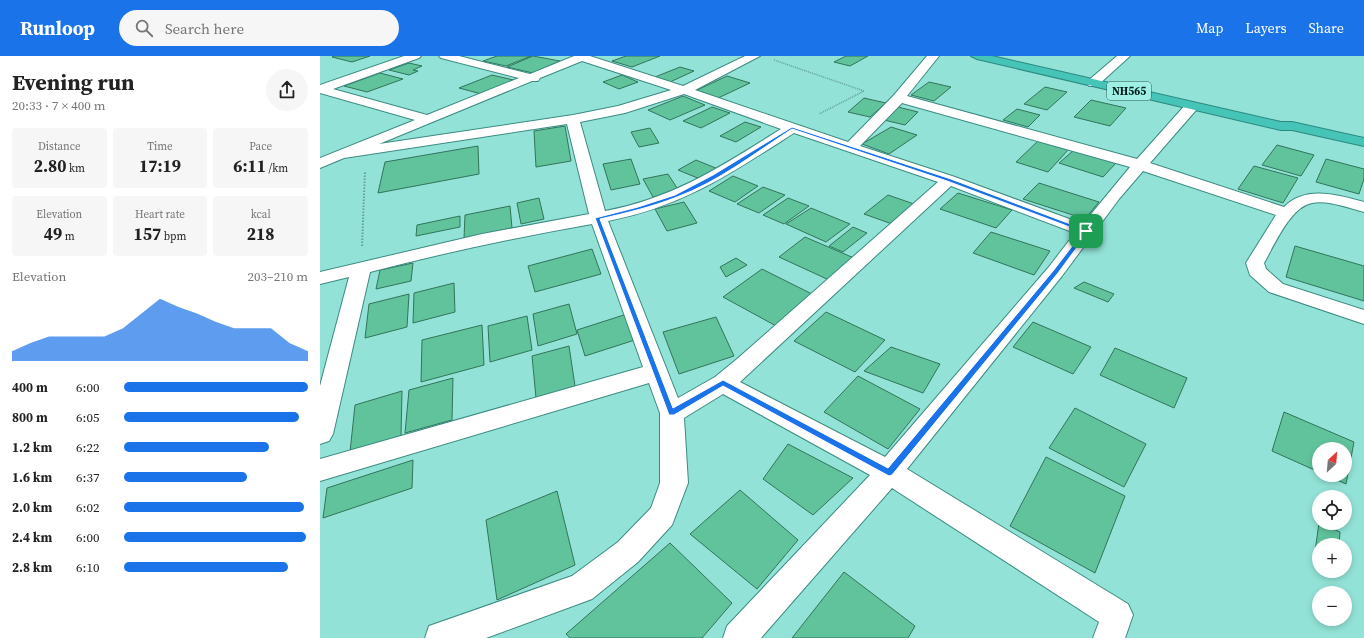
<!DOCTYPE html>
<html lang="en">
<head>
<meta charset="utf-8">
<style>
	:root { --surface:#fff; --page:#f6f6f6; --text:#222; --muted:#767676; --accent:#1a73e8 }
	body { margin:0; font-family:"Source Serif 4",serif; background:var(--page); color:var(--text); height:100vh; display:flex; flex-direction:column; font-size:15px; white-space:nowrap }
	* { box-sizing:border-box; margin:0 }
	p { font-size:13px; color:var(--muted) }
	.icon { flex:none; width:22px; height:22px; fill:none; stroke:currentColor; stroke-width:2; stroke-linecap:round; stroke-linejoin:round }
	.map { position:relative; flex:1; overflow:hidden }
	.drawer { display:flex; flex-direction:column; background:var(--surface); width:320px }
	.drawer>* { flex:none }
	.needle { width:26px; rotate:26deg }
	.fabs { position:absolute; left:992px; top:386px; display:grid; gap:8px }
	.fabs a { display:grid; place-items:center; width:40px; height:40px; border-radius:50%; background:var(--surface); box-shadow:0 2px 6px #0003; font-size:20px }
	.pin { position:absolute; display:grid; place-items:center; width:34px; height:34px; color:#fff; margin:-17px; border-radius:8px; box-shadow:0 2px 6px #0006 }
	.round { display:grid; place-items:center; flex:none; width:42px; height:42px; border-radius:21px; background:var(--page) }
	.headline { display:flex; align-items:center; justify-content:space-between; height:68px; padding:0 12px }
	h1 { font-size:22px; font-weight:700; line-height:30px }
	.stats { display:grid; grid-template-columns:repeat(3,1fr); gap:6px; height:68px; padding:4px 12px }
	.stats div { display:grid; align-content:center; border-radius:4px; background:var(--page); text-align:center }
	.stats b { font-size:17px; font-weight:700 }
	.stats small { font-size:11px; font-weight:400 }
	.stats p { font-size:11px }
	.chart { height:112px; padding:8px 12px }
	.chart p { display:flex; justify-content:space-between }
	.chart svg { width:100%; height:72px; margin-top:4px; fill:var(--accent); opacity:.7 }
	ul { padding:0 12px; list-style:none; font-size:13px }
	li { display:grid; grid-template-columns:64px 48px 1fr; align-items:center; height:30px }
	li i { height:10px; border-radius:5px; background:var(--accent) }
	header { display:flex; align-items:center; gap:24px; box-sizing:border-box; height:56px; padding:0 20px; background:var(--accent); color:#fff }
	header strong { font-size:19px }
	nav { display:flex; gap:22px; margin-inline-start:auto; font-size:14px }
	.search { width:280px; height:36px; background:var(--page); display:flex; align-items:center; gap:10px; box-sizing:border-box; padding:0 14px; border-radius:22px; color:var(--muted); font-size:15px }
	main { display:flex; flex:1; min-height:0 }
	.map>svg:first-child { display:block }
</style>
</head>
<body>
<header>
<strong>Runloop</strong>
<div class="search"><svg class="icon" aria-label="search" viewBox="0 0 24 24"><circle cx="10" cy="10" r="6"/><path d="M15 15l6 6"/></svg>Search here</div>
<nav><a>Map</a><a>Layers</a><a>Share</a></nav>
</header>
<main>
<section class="drawer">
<div class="headline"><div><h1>Evening run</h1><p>20:33 · 7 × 400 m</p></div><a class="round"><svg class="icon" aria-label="share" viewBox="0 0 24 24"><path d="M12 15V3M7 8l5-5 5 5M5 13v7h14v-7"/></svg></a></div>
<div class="stats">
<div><p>Distance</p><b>2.80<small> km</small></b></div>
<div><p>Time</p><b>17:19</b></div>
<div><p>Pace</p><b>6:11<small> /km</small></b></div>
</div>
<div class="stats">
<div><p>Elevation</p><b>49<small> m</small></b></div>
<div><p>Heart rate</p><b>157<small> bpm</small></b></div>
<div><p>kcal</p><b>218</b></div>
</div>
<div class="chart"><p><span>Elevation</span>203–210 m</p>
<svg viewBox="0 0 160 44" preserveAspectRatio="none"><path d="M0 44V38L10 33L20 29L30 29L40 29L50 29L60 24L70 15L80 6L90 11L100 15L110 20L120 24L130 24L140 24L150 33L160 38V44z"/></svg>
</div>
<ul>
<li><b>400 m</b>6:00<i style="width:100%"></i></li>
<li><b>800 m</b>6:05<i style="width:95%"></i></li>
<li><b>1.2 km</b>6:22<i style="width:79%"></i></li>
<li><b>1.6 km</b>6:37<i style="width:67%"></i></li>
<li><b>2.0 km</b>6:02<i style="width:98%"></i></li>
<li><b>2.4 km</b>6:00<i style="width:99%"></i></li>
<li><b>2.8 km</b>6:10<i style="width:89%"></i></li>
</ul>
</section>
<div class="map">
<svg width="1044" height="582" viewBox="0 0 1044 582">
	<rect width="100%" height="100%" fill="#93e2d7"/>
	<path fill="#60c39c" stroke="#32745a" d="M14,0H50L32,6L12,1Z
		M177,0H211L186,10L163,5Z
		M213,0L240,5L213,17L187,11Z
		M306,0H340L312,11L292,5Z
		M526,0H548L530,10L514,6Z
		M89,7L102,10L93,14L98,15L89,19L69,14Z
		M360,11L374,15L350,26L335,21Z
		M60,17L83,23L47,36L24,30Z
		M172,19L198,25L165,39L139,32Z
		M302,19L318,26L299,33L283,26Z
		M407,20L430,27L396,43L373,36Z
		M609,26L631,31L614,45L591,39Z
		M725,31L747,36L727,54L704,48Z
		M363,40L385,49L350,64L328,54Z
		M544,42L566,47L550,61L528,56Z
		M771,44L806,52L790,70L754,61Z
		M392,51L410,57L381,72L363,65Z
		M578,51L598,56L585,69L564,64Z
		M697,53L720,59L708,71L683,64Z
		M425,66L441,71L416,86L400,80Z
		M245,70L251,105L216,111L214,75Z
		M571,71L597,79L569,98L542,88Z
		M330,72L339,87L319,91L311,76Z
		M718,85L748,94L728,116L696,106Z
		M957,89L994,99L981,120L942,109Z
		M158,90L159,118L58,137L65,106Z
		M754,94L796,107L783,121L739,107Z
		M311,103L320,128L291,134L283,108Z
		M1006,103L1044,113V123L1039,138L996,126Z
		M376,104L398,113L380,123L358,114Z
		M934,110L978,122L963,147L918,133Z
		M348,118L359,135L333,141L323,123Z
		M413,120L438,130L415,146L389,135Z
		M719,127L779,146L765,163L703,143Z
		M443,131L465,139L439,157L417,148Z
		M638,137L692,154L676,172L620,153Z
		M568,139L597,149L575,169L544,158Z
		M219,142L224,163L201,168L197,147Z
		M468,142L489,150L464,168L443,159Z
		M364,146L377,167L347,175L335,153Z
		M190,150L192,172L144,182L145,159Z
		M491,152L530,168L506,186L466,168Z
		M140,160V171L96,180L97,169Z
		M533,171L547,177L523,196L509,190Z
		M671,176L730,195L714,219L653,197Z
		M485,181L534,202L509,224L459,201Z
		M975,190L1044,210V245L966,221Z
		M272,193L281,218L215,236L208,210Z
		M416,202L427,209L406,221L400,211Z
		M93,207L91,225L56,233L60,214Z
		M442,213L496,240L458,271L403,241Z
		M764,226L794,238L788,246L754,232Z
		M134,227L135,256L93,267L94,237Z
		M89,238L87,271L45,282L49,248Z
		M249,248L257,278L218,290L213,258Z
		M506,256L565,284L535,316L474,285Z
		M310,257L321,282L265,300L257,274Z
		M207,260L212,294L170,306L168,270Z
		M396,261L414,300L359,318L343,276Z
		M713,266L771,291L753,318L693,291Z
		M162,269L164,309L101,326L102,284Z
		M249,290L255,330L216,342L212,300Z
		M571,291L620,308L603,337L544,315Z
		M795,292L867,322L854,352L780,319Z
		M538,320L600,353L568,393L504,356Z
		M133,322L132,364L85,377L89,334Z
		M82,335L81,380L30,396L35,349Z
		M755,352L826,388L804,431L729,392Z
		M964,356L1034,386L1026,428L1006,419H1025V393H999V416L952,395Z
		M468,388L533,422L493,459L443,423Z
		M726,401L805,440L775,517L690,470Z
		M93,404L92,432L3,462L7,432Z
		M420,434L478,484L437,533L370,478Z
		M237,435L255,509L177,544L166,464Z
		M999,467L1020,476L1019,489H999V504L994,502Z
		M350,487L412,547L382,582H250L246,578Z
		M524,516L595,570L588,582H472Z"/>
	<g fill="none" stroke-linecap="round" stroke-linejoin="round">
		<defs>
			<path id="street" d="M84,0H101L99,2L13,33L107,59L199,22L121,2L119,0H139L210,18L254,0H270L363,30L425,0H440L375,34L528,86L574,39L607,0H619L587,40L817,103L867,47H877L879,50L877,53L830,107L964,151C986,129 1017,139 1044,146V156C1028,152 1008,144 992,147C970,151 954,190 944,207L946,213L963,228L1044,254V268L949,236L930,219L926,207L956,159L823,115L799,143L742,220L587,413L808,548L813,559L805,582H773L779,566L572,432L441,582H403L407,570L550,419L403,338L364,362L368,427L352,469L318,506L272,543L166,582H105L109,570L252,520L298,486L331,452L340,427V357L329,327L0,425V403L323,311L272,168C197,181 123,197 50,216L13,378L9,385L0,388V330L29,221L0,228V216L162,178L269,158L247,68L24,102L0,112V102L95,64L0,37V29ZM262,5L351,34L298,50L253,59L59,88L212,25H218L220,22ZM364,38L461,73C402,110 354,142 285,155L260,66L305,57ZM582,47L810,111L763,168L635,121L540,90ZM474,77L618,126L417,303L395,321L358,342L288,165C364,150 410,118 474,77ZM631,130L755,177L728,212L565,401L420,326Z
				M797,0H810L777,30H769L767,27L769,24Z"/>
			<path id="highway" d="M651,0H672L961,66H972L1044,82V90L972,74H961L657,3Z"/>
		</defs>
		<use href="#street" stroke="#3b8b82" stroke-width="2"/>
		<use href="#highway" stroke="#2d8980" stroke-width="2"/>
		<path stroke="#63a199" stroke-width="1.5" stroke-dasharray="1 1" stroke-linecap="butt" d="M454,4L544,35L499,58"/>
		<path stroke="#63a199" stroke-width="2" stroke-dasharray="1.5 1.5" stroke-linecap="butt" d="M42,190L45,115"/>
		<use href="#street" fill="#fff" fill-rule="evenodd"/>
		<use href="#highway" fill="#45c4b7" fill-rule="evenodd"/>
	</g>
	<path fill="#1a73e8" stroke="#fff" fill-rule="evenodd" d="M472,71L631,123L769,175L738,217L572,419L569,420L403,330L354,359H349L275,162L318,151L355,139L393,119ZM472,73L627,125L763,176L733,215L568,412L403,324L353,352L280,163C306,157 332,151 357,141C398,126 435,97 472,73Z"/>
	<g text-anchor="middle" stroke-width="3.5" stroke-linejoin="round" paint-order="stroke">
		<rect fill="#a0efe4" stroke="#305b56" stroke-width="1" x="787" y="26" width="44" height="18" rx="3"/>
		<g font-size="11" font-weight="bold" fill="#001c19">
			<text x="809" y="39">NH565</text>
		</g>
	</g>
</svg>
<div class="fabs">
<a><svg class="needle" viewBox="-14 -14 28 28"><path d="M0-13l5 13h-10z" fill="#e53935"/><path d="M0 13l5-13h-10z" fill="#767676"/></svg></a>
<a><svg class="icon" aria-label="locate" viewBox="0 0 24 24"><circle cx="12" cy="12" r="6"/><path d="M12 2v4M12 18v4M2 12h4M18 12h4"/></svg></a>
<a>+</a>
<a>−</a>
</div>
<div class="pin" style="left:766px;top:175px;background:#1e9e55"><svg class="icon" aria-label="arrive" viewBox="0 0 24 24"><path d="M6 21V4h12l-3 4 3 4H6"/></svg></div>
</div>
</main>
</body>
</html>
